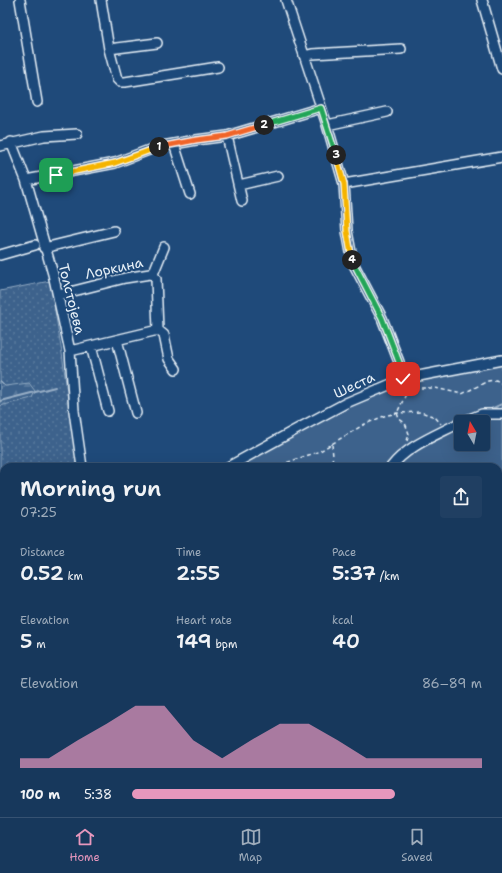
<!DOCTYPE html>
<html lang="en">
<head>
<meta charset="utf-8">
<style>
	:root { --surface:#17385c; --page:#203f62; --text:#f1f3f6; --muted:#9eacbb; --line:#365272; --accent:#e797bd }
	body { margin:0; font-family:"Shantell Sans",sans-serif; background:var(--page); color:var(--text); height:100vh; display:flex; flex-direction:column; font-size:15px; white-space:nowrap }
	* { box-sizing:border-box; margin:0 }
	p { font-size:13px; color:var(--muted) }
	.icon { flex:none; width:22px; height:22px; fill:none; stroke:currentColor; stroke-width:2; stroke-linecap:round; stroke-linejoin:round }
	.map { position:relative; flex:1; overflow:hidden }
	.side { position:absolute; left:0px; top:463px; width:502px; height:354px; display:flex; flex-direction:column; background:var(--surface); border-radius:12px 12px 0 0; box-shadow:0 4px 16px #0002,0 0 0 1px var(--line) }
	.side>* { flex:none }
	.needle { width:26px; rotate:350deg }
	.fabs { position:absolute; left:454px; top:415px; display:grid; gap:8px }
	.fabs a { display:grid; place-items:center; width:36px; height:36px; border-radius:4px; background:var(--surface); box-shadow:0 4px 16px #0002,0 0 0 1px var(--line); font-size:20px }
	.pin { position:absolute; display:grid; place-items:center; width:34px; height:34px; color:#fff; margin:-17px; border-radius:8px; box-shadow:0 2px 6px #0006 }
	.km { position:absolute; width:20px; height:20px; margin:-10px; border-radius:50%; background:#222; color:#fff; font-size:11px; line-height:20px; text-align:center }
	.round { display:grid; place-items:center; flex:none; width:42px; height:42px; border-radius:4px; background:var(--page) }
	.headline { display:flex; align-items:center; justify-content:space-between; height:68px; padding:0 20px }
	h1 { font-size:22px; font-weight:600; line-height:30px }
	.figures { display:grid; grid-template-columns:repeat(3,1fr); gap:6px; height:68px; padding:4px 20px }
	.figures div { display:grid; align-content:center }
	.figures b { font-size:20px; font-weight:600 }
	.figures small { font-size:11px; font-weight:400 }
	.figures p { font-size:11px }
	.chart { height:112px; padding:8px 20px }
	.chart p { display:flex; justify-content:space-between }
	.chart svg { width:100%; height:72px; margin-top:4px; fill:var(--accent); opacity:.7 }
	ul { padding:0 20px; list-style:none; font-size:13px }
	li { display:grid; grid-template-columns:64px 48px 1fr; align-items:center; height:30px }
	li i { height:10px; border-radius:5px; background:var(--accent) }
	.tabs { display:flex; justify-content:space-around; align-items:center; height:56px; border-top:1px solid var(--line); background:var(--surface); font-size:11px; color:var(--muted) }
	.tabs a { display:grid; justify-items:center; gap:2px }
	.tabs .on { color:var(--accent) }
	.map>svg:first-child { display:block }
</style>
</head>
<body>
<div class="map">
<svg width="502" height="817" viewBox="0 0 502 817">
	<defs>
		<pattern id="grass-dots" width="8" height="8" patternUnits="userSpaceOnUse"><rect width="8" height="8" fill="#3c628c"/><path d="M2 2h.1M6 6h.1" fill="none" stroke="#58799d" stroke-width="1.8" stroke-linecap="round"/></pattern>
		<pattern id="forest-firs" width="22" height="20" patternUnits="userSpaceOnUse"><rect width="22" height="20" fill="#3c628c"/><path d="M5 1l3.5 6h-7zM16 11l3.5 6h-7z" fill="#58799d"/></pattern>
	</defs>
	<rect width="100%" height="100%" fill="#1f4a7a"/>
	<filter id="ink" filterUnits="userSpaceOnUse"><feTurbulence type="fractalNoise" baseFrequency=".025" numOctaves="2"/><feDisplacementMap in="SourceGraphic" scale="8" xChannelSelector="R" yChannelSelector="G"/><feConvolveMatrix kernelMatrix="1 2 1 2 8 2 1 2 1" color-interpolation-filters="sRGB"/></filter>
	<g filter="url(#ink)">
		<path fill="url(#grass-dots)" stroke="#92aac2" d="M50,281L62,353L77,467H4V539L0,540V291Z"/>
		<path fill="url(#forest-firs)" stroke="#92aac2" d="M0,381L5,386L29,383L35,391L32,398L0,406Z
			M425,813H467L453,817H427Z"/>
		<path fill="#3c628c" stroke="#92aac2" fill-rule="evenodd" d="M502,360V677L498,678V467H228L386,385ZM461,422H483V444H461Z
			M4,539V699H0V540Z"/>
		<g fill="none" stroke-linecap="round" stroke-linejoin="round">
			<path stroke="#9ab0c7" stroke-width="2" d="M0,401L55,387
				M489,410L502,404
				M443,427L444,425L454,421
				M398,463L401,467
				M498,481L502,480
				M0,655H4"/>
			<defs>
				<path id="minor" d="M20,0L37,102
					M101,0L109,49L117,79L120,82H125L218,67
					M286,0L327,125L344,184L347,231L353,263L382,318L399,362L403,379
					M482,0L502,69
					M109,49L157,43
					M304,56L312,54L401,49
					M327,125L387,112
					M227,136L242,201
					M11,142L26,180L53,274L70,351L74,411L82,467
					M174,144L190,194
					M0,146L44,136L77,134
					M26,180L115,163L157,147L196,140L227,136L321,108
					M344,184L502,157
					M239,185L278,176
					M44,248L114,231
					M0,255L35,245
					M153,274L164,247
					M58,295L125,278L150,274H153L156,279L158,330
					M117,340L136,413
					M91,346L108,411
					M70,351L158,330L164,335L169,359L176,369
					M462,422L482,414H502
					M228,467L299,428L346,403L403,379L502,360
					M391,467C408,445 437,435 461,422
					M0,540L4,539
					M498,678L502,677
					M0,693L4,692
					M0,699H4
					M498,758L502,767
					M177,813L179,817
					M478,813L480,817
					M93,817L107,813
					M343,817L352,815L351,813"/>
			</defs>
			<use href="#minor" stroke="#e8f1f8" stroke-width="12"/>
			<path stroke="#e8f1f8" stroke-width="1.5" stroke-dasharray="4 3" stroke-linecap="butt" d="M407,441L409,434L407,428L405,423L399,419L397,413L406,394L417,388H435L462,394L488,381L496,380L502,384
				M332,444L333,457L331,463L334,467
				M274,467L320,451L363,425L384,416L397,413L421,412L435,417L441,424
				M498,478L502,477
				M0,583L4,580
				M498,623L502,624
				M0,627L4,626"/>
			<use href="#minor" stroke="#1f4a7a" stroke-width="9"/>
		</g>
	</g>
	<g fill="none" stroke-linecap="round" stroke-linejoin="round" filter="url(#ink)">
		<defs>
			<path id="split-1" d="M56,175L115,163L159,147"/>
			<path id="split-2" d="M159,147L196,140L227,136L264,125"/>
			<path id="split-3" d="M264,125L321,108L336,155"/>
			<path id="split-4" d="M336,155L344,184L347,231L352,260"/>
			<path id="split-5" d="M352,260L382,318L399,362L403,379"/>
		</defs>
		<use href="#split-1" stroke="#fff" stroke-width="8"/>
		<use href="#split-2" stroke="#fff" stroke-width="8"/>
		<use href="#split-3" stroke="#fff" stroke-width="8"/>
		<use href="#split-4" stroke="#fff" stroke-width="8"/>
		<use href="#split-5" stroke="#fff" stroke-width="8"/>
		<use href="#split-1" stroke="#f5b400" stroke-width="5"/>
		<use href="#split-2" stroke="#f0652b" stroke-width="5"/>
		<use href="#split-3" stroke="#22a559" stroke-width="5"/>
		<use href="#split-4" stroke="#f5b400" stroke-width="5"/>
		<use href="#split-5" stroke="#22a559" stroke-width="5"/>
	</g>
	<g text-anchor="middle" stroke-width="4" stroke-linejoin="round" paint-order="stroke">
		<g font-size="14" fill="#e8f1f8" stroke="#1f4a7a">
			<text transform="translate(114 268) rotate(-12)" y="5">Лоркина</text>
			<text transform="translate(72 299) rotate(76)" y="5">Толстојева</text>
			<text transform="translate(354 385) rotate(-25)" y="5">Шеста</text>
		</g>
	</g>
</svg>
<div class="fabs">
<a><svg class="needle" viewBox="-14 -14 28 28"><path d="M0-13l5 13h-10z" fill="#e53935"/><path d="M0 13l5-13h-10z" fill="#9eacbb"/></svg></a>
</div>
<div class="pin" style="left:56px;top:175px;background:#1e9e55"><svg class="icon" aria-label="arrive" viewBox="0 0 24 24"><path d="M6 21V4h12l-3 4 3 4H6"/></svg></div>
<div class="pin" style="left:403px;top:379px;background:#d93025"><svg class="icon" aria-label="check" viewBox="0 0 24 24"><path d="M5 12l5 5 9-10"/></svg></div>
<b class="km" style="left:159px;top:147px">1</b>
<b class="km" style="left:264px;top:125px">2</b>
<b class="km" style="left:336px;top:155px">3</b>
<b class="km" style="left:352px;top:260px">4</b>
<section class="side">
<div class="headline"><div><h1>Morning run</h1><p>07:25</p></div><a class="round"><svg class="icon" aria-label="share" viewBox="0 0 24 24"><path d="M12 15V3M7 8l5-5 5 5M5 13v7h14v-7"/></svg></a></div>
<div class="figures">
<div><p>Distance</p><b>0.52<small> km</small></b></div>
<div><p>Time</p><b>2:55</b></div>
<div><p>Pace</p><b>5:37<small> /km</small></b></div>
</div>
<div class="figures">
<div><p>Elevation</p><b>5<small> m</small></b></div>
<div><p>Heart rate</p><b>149<small> bpm</small></b></div>
<div><p>kcal</p><b>40</b></div>
</div>
<div class="chart"><p><span>Elevation</span>86–89 m</p>
<svg viewBox="0 0 160 44" preserveAspectRatio="none"><path d="M0 44V38L10 38L20 27L30 17L40 6L50 6L60 27L70 38L80 27L90 17L100 17L110 27L120 38L130 38L140 38L150 38L160 38V44z"/></svg>
</div>
<ul>
<li><b>100 m</b>5:38<i style="width:75%"></i></li>
</ul>
</section>
</div>
<nav class="tabs">
<a class="on"><svg class="icon" aria-label="home" viewBox="0 0 24 24"><path d="M3 11l9-7 9 7M6 9v11h12V9"/></svg>Home</a>
<a><svg class="icon" aria-label="map" viewBox="0 0 24 24"><path d="M3 6l6-2 6 2 6-2v14l-6 2-6-2-6 2zM9 4v14M15 6v14"/></svg>Map</a>
<a><svg class="icon" aria-label="saved" viewBox="0 0 24 24"><path d="M7 4h10v16l-5-4-5 4z"/></svg>Saved</a>
</nav>
</body>
</html>
